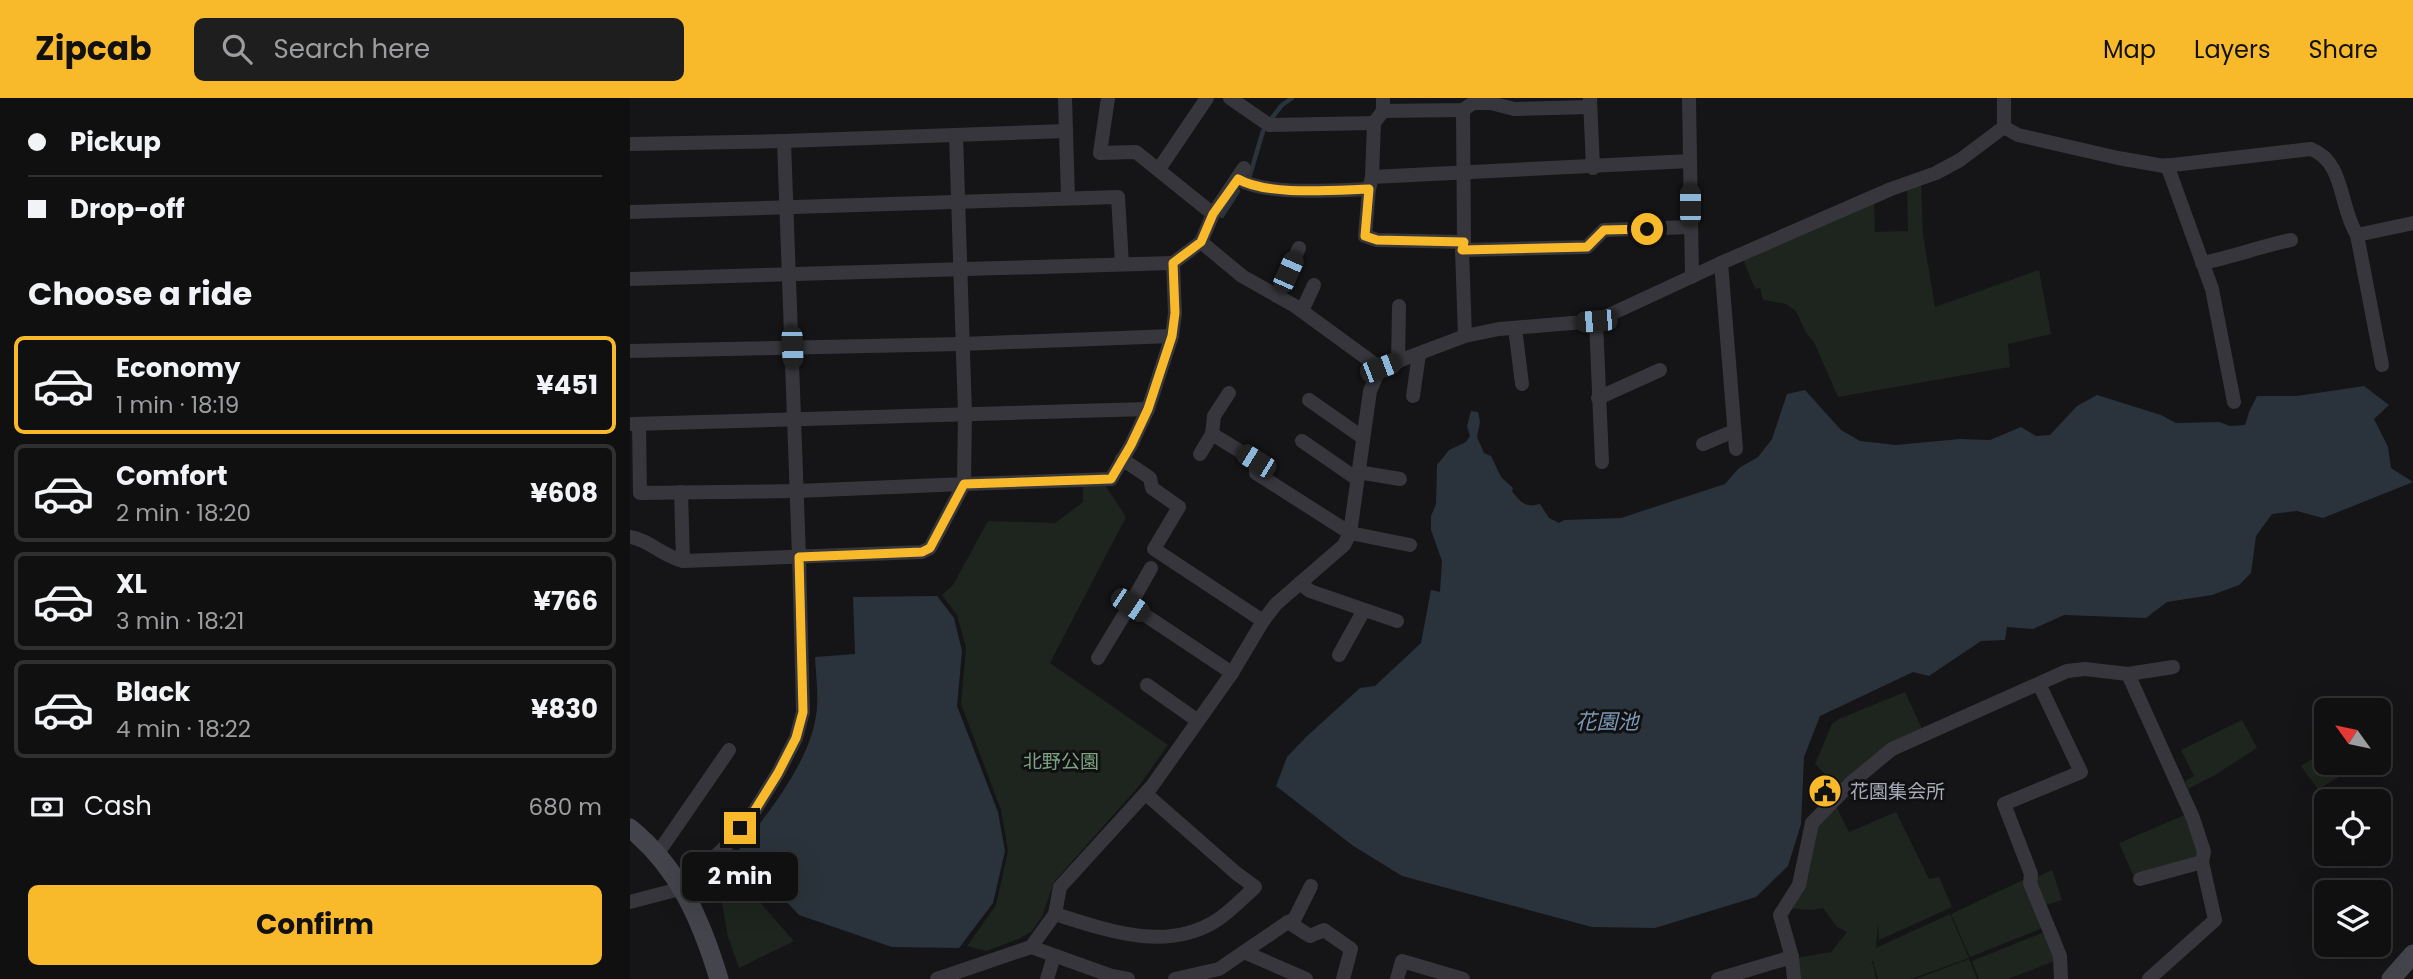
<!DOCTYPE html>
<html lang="en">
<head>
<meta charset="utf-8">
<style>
	:root { --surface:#101011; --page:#1e1e1f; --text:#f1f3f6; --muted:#9c9d9f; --line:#303031; --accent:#f8ba2b }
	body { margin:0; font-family:Poppins,"Noto Sans JP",sans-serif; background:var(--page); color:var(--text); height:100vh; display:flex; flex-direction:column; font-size:26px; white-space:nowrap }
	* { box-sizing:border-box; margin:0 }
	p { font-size:23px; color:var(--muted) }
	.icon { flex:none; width:38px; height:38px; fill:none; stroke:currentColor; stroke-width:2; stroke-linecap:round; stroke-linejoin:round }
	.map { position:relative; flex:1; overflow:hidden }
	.sheet { display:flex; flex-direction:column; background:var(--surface); width:630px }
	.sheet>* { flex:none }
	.top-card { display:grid; align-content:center; height:154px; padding:0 28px; background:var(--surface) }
	.needle { width:46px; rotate:303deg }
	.fabs { position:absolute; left:1684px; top:600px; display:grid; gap:14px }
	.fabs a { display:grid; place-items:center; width:77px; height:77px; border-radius:10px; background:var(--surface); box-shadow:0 7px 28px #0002,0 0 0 2px var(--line); font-size:35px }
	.end { position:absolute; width:32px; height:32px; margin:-16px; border:9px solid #f8ba2b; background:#111; box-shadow:0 0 0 4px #111 }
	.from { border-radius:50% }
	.bubble { position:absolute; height:49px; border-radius:10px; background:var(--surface); box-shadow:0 7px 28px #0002,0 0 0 2px var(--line); font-size:23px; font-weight:700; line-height:49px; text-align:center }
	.car { position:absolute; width:21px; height:42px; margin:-21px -10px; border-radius:9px; box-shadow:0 0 5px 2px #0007; background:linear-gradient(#222 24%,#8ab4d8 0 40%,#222 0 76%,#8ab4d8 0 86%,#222 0) }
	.top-card b { display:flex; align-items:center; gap:24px; height:66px; font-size:26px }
	.top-card b+b { border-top:2px solid var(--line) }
	.top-card i { width:18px; height:18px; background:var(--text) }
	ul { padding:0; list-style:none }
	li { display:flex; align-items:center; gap:21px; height:98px; margin:0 14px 10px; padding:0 14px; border:4px solid var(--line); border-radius:10px }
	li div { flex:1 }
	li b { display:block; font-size:26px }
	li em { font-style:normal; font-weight:700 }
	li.current { border-color:var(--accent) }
	li>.icon { width:63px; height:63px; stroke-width:1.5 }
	h2 { padding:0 28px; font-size:32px; line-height:84px }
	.pay { display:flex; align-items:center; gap:18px; height:77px; padding:0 28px; font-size:26px }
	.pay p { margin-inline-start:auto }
	.action { display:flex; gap:14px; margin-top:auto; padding:14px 28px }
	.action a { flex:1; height:80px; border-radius:10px; background:var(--accent); color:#111; font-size:28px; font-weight:700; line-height:80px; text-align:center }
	header { display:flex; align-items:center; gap:42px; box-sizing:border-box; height:98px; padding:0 35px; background:var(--accent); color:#111 }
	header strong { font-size:33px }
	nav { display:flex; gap:38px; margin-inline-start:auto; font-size:24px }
	.search { width:490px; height:63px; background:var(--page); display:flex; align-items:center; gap:18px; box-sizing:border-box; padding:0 24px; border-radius:10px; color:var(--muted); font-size:26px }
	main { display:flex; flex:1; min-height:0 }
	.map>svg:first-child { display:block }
	.green { fill:#1d251e }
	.water { fill:#2a333b }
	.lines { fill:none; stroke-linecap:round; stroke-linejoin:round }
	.stream { stroke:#2a333b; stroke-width:4.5 }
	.street { stroke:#36363c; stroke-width:14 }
	.secondary { stroke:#44454c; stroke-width:19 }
	.route { stroke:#f8ba2b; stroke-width:9 }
	.labels { text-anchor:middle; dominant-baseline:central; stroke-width:6; stroke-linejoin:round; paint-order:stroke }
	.park-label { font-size:19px; fill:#7ca380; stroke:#101012 }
	.poi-label { font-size:19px; fill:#a6abb7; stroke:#101012; text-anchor:start }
	.water-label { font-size:21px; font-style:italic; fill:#7c98b4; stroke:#101012 }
</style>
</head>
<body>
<header>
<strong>Zipcab</strong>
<div class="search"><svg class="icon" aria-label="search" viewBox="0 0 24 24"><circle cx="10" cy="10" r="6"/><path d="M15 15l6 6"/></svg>Search here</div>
<nav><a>Map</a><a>Layers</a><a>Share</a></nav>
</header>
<main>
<section class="sheet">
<div class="top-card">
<b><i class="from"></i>Pickup</b>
<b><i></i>Drop-off</b>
</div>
<h2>Choose a ride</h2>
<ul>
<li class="current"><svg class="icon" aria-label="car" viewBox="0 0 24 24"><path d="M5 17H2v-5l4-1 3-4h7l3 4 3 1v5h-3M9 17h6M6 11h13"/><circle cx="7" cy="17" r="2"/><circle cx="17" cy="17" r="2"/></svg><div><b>Economy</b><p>1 min · 18:19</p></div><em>¥451</em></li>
<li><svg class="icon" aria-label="car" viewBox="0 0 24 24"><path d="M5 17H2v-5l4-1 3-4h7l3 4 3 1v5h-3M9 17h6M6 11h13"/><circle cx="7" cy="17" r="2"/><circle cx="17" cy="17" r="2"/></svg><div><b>Comfort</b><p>2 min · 18:20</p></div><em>¥608</em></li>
<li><svg class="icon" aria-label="car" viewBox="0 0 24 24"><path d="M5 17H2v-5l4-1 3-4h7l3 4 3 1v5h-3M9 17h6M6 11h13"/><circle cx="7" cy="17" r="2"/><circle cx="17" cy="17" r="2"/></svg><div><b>XL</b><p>3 min · 18:21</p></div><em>¥766</em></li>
<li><svg class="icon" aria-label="car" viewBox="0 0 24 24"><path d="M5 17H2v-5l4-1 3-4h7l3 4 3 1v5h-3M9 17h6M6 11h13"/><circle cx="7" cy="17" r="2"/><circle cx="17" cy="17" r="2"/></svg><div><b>Black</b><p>4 min · 18:22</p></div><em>¥830</em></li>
</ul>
<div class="pay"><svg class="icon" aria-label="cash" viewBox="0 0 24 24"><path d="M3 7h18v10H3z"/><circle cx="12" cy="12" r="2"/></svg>Cash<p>680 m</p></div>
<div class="action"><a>Confirm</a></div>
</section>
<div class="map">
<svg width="1783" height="881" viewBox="0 0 1783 881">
	<rect width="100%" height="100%" fill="#151517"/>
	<g class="green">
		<polygon points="1291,85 1293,137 1305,209 1409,172 1421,236 1378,246 1380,269 1208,299 1184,244 1176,235 1166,213 1156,206 1133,202 1130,190 1126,191 1124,188 1112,159 1244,102 1245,134 1278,133 1277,88"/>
		<polygon points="475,387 496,419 420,565 538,647 509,688 424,784 412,819 401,834 388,841 356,853 337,848 366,807 378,753 371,712 331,606 336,550 327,517 312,497 323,487 358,423 425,425 453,404 453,388"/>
		<polygon points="1275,594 1293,633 1210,691 1185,666 1202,626 1209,621"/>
		<polygon points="1612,622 1627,650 1585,677 1558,691 1555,683 1564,678 1551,652"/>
		<polygon points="1696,652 1696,665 1718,665 1722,672 1688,691 1671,668"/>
		<polygon points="1205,706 1219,734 1266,714 1299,781 1309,779 1322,809 1249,842 1248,825 1246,850 1320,816 1339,860 1281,881 1248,881 1243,862 1241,867 1243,865 1246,881 1170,881 1166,860 1201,854 1217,834 1207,829 1193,810 1182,812 1157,810 1185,733"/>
		<polygon points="1557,716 1569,758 1503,777 1489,745"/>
		<polygon points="106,768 133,808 164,843 109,870 98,839 87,777"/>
		<polygon points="1422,772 1432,802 1413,808 1405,780"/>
		<polygon points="1395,781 1415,829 1340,859 1321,816"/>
		<polygon points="1412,835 1417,837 1427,862 1378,881 1349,881 1342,863"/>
		<polygon points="1339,861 1347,881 1286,881"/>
	</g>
	<g class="water">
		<path d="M1734,288L1759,307L1744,321L1758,349L1761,370L1783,384L1693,420L1667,413L1642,416L1626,438L1621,475L1609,487L1582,497L1537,504L1516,520L1434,517L1403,531L1377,529L1375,542L1351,543L1299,578L1283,574L1190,618L1174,659L1171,726L1158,768L1126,799L1025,830L962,829L772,778L722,747L646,688L657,659L676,639L730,590L745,588L791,545L801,492L810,494L812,463L801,432V418L806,406L807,367L819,352L836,344L840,338L837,328L841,313L848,314L850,324L847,339L854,355L861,358L871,379L883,390L882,393C890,404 895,410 910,406L919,420L929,425L934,422L991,420L1095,386L1109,370L1128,359L1142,341L1157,296L1175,292L1211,332L1230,343L1266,347L1330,341L1360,342L1391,329L1406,338L1420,337L1447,308L1467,297L1531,317L1546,325L1589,324L1600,328L1615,327L1619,314L1627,298H1667Z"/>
		<path d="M307,498L324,520L332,553L327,608L368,714L375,753L363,805L329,850L262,849L169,817L108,753C137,717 179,665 186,618C189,600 186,578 185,559L225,556L223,499Z"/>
	</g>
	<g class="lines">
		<g class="stream">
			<polyline points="641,21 652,7 662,0"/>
			<polyline points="620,77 633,33"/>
			<polyline points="592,118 608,93"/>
		</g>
		<g class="street">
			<polyline points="435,0 438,100"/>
			<polyline points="478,0 470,55 506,54 583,116"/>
			<polyline points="600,0 639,27 744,25"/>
			<polyline points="1059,0 1062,179"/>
			<polyline points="960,1 963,70"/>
			<polyline points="833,12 834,144 832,152 835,238"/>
			<polyline points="753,13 833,12 843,5 861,5 884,11 960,9"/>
			<path d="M1374,29L1388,37L1488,60L1534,68L1681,51C1715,64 1709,109 1727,137L1783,125"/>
			<polyline points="1374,29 1374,0"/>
			<polyline points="0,46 154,43 436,33"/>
			<polyline points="1537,67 1582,191 1604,304"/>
			<polyline points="529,71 577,0"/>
			<polyline points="742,79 744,25 753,13 753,0"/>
			<path d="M608,81C637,98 704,92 739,91L742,79L1060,63"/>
			<polyline points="739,91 735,138 747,142 834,144"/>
			<polyline points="0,114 488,99 492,166"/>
			<polyline points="1727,137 1752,267"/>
			<polyline points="571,144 612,178 665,208 750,270"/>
			<polyline points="832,152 957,149 974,132 1060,129"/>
			<polyline points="1091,165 1106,351"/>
			<path d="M1572,165C1603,159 1631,148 1661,142"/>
			<polyline points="0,181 543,165"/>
			<polyline points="647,198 669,150"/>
			<polyline points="672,213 684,187"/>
			<polyline points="966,223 972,364"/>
			<polyline points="885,230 892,286"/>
			<polyline points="0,253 332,246 542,238"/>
			<polyline points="768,264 769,208"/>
			<polyline points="599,295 584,318 582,336 626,363 626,375 720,435 780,447"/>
			<polyline points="783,298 789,256"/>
			<polyline points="968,300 1030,272"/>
			<polyline points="679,302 732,339"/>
			<polyline points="2,326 518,311"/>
			<polyline points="9,326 10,395 167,393 334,386 335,316 326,37"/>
			<polyline points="672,343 727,381"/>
			<polyline points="1073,346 1104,333"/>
			<polyline points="570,356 582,336"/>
			<polyline points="492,361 520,380 522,390 549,409 524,451 633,523"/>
			<polyline points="728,374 770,381"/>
			<polyline points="51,394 53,463"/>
			<path d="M0,439C19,442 33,458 53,463L292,454L300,450L334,386L481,381L501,347L518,311L542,238L545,215L543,165L571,144L583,116L614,70"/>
			<polyline points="521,470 500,507 602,575"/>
			<polyline points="670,485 680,493 767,523"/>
			<polyline points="709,557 734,512"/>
			<polyline points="468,560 500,507"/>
			<polyline points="1498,576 1563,720 1574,754 1572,764 1585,822 1519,881"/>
			<polyline points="1409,586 1451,674 1374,706 1401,776 1400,785 1430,858 1431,881"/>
			<polyline points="517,587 568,623"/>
			<polyline points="28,755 99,652"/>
			<polyline points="1510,781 1572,764"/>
			<polyline points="0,804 53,790 95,749 125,712 148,675 166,640 173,614 169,459 154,43"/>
			<path d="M425,816C477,832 533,854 584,824C599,815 612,801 625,789L606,775L516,696"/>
			<polyline points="658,824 664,822 681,788"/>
			<polyline points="401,849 482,878 498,881"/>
			<polyline points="614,854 676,881"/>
			<polyline points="307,881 401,849 425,816 430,789 522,688 602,575 633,523 646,506 714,447 720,435 740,293 750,270 835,238 869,231 966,223 1091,165 1261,91 1306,75 1330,62 1374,29"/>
			<polyline points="417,881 424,858"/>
			<polyline points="545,881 589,871 658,824 680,838 694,832 721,851 713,881"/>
			<polyline points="767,881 772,863 833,881"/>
			<polyline points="1088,881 1162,859"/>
			<polyline points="1164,881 1162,859 1150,817 1169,787 1182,725 1222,684 1262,651 1437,573 1455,571 1498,576 1543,569"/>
		</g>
		<g class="secondary">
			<path d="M0,730C49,770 71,822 89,881"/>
			<polyline points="1761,881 1783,856"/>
		</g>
	</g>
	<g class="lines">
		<path class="route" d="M110,730L125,712L148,675L166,640L173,614L169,459L292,454L300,450L334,386L481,381L501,347L518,311L542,238L545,215L543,165L571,144L583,116L608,81C637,98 704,92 739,91L735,138L747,142L834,144L832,152L957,149L974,132L1017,131"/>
	</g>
	<defs>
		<symbol id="civic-disc" viewBox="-11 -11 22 22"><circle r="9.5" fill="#f8ba2b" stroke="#101012"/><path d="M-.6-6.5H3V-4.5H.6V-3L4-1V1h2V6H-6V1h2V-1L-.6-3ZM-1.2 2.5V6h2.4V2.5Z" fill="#111"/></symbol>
	</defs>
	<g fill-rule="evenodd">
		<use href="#civic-disc" x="1176" y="674" width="38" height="38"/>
	</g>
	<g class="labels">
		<g class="park-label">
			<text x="431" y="663">北野公園</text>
		</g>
		<g class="poi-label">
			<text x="1220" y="693">花園集会所</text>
		</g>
		<g class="water-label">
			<text x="977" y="623">花園池</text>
		</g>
	</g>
</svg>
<div class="fabs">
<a><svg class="needle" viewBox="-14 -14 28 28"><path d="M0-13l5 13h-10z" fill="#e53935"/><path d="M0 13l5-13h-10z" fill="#9c9d9f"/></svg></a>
<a><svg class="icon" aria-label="locate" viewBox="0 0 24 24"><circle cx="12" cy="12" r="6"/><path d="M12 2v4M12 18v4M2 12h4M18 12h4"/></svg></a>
<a><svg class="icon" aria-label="layers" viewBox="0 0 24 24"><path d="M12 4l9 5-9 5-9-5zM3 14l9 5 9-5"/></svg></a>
</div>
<i class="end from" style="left:1017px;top:131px"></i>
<i class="end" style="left:110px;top:730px"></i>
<div class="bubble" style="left:52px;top:754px;width:116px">2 min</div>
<i class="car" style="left:1060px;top:107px;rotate:0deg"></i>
<i class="car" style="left:658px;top:174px;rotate:24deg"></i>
<i class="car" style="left:966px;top:223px;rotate:265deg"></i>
<i class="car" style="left:162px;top:249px;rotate:178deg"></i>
<i class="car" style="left:750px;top:270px;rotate:69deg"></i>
<i class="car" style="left:626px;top:363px;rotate:302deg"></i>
<i class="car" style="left:500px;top:507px;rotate:124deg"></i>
</div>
</main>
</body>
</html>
